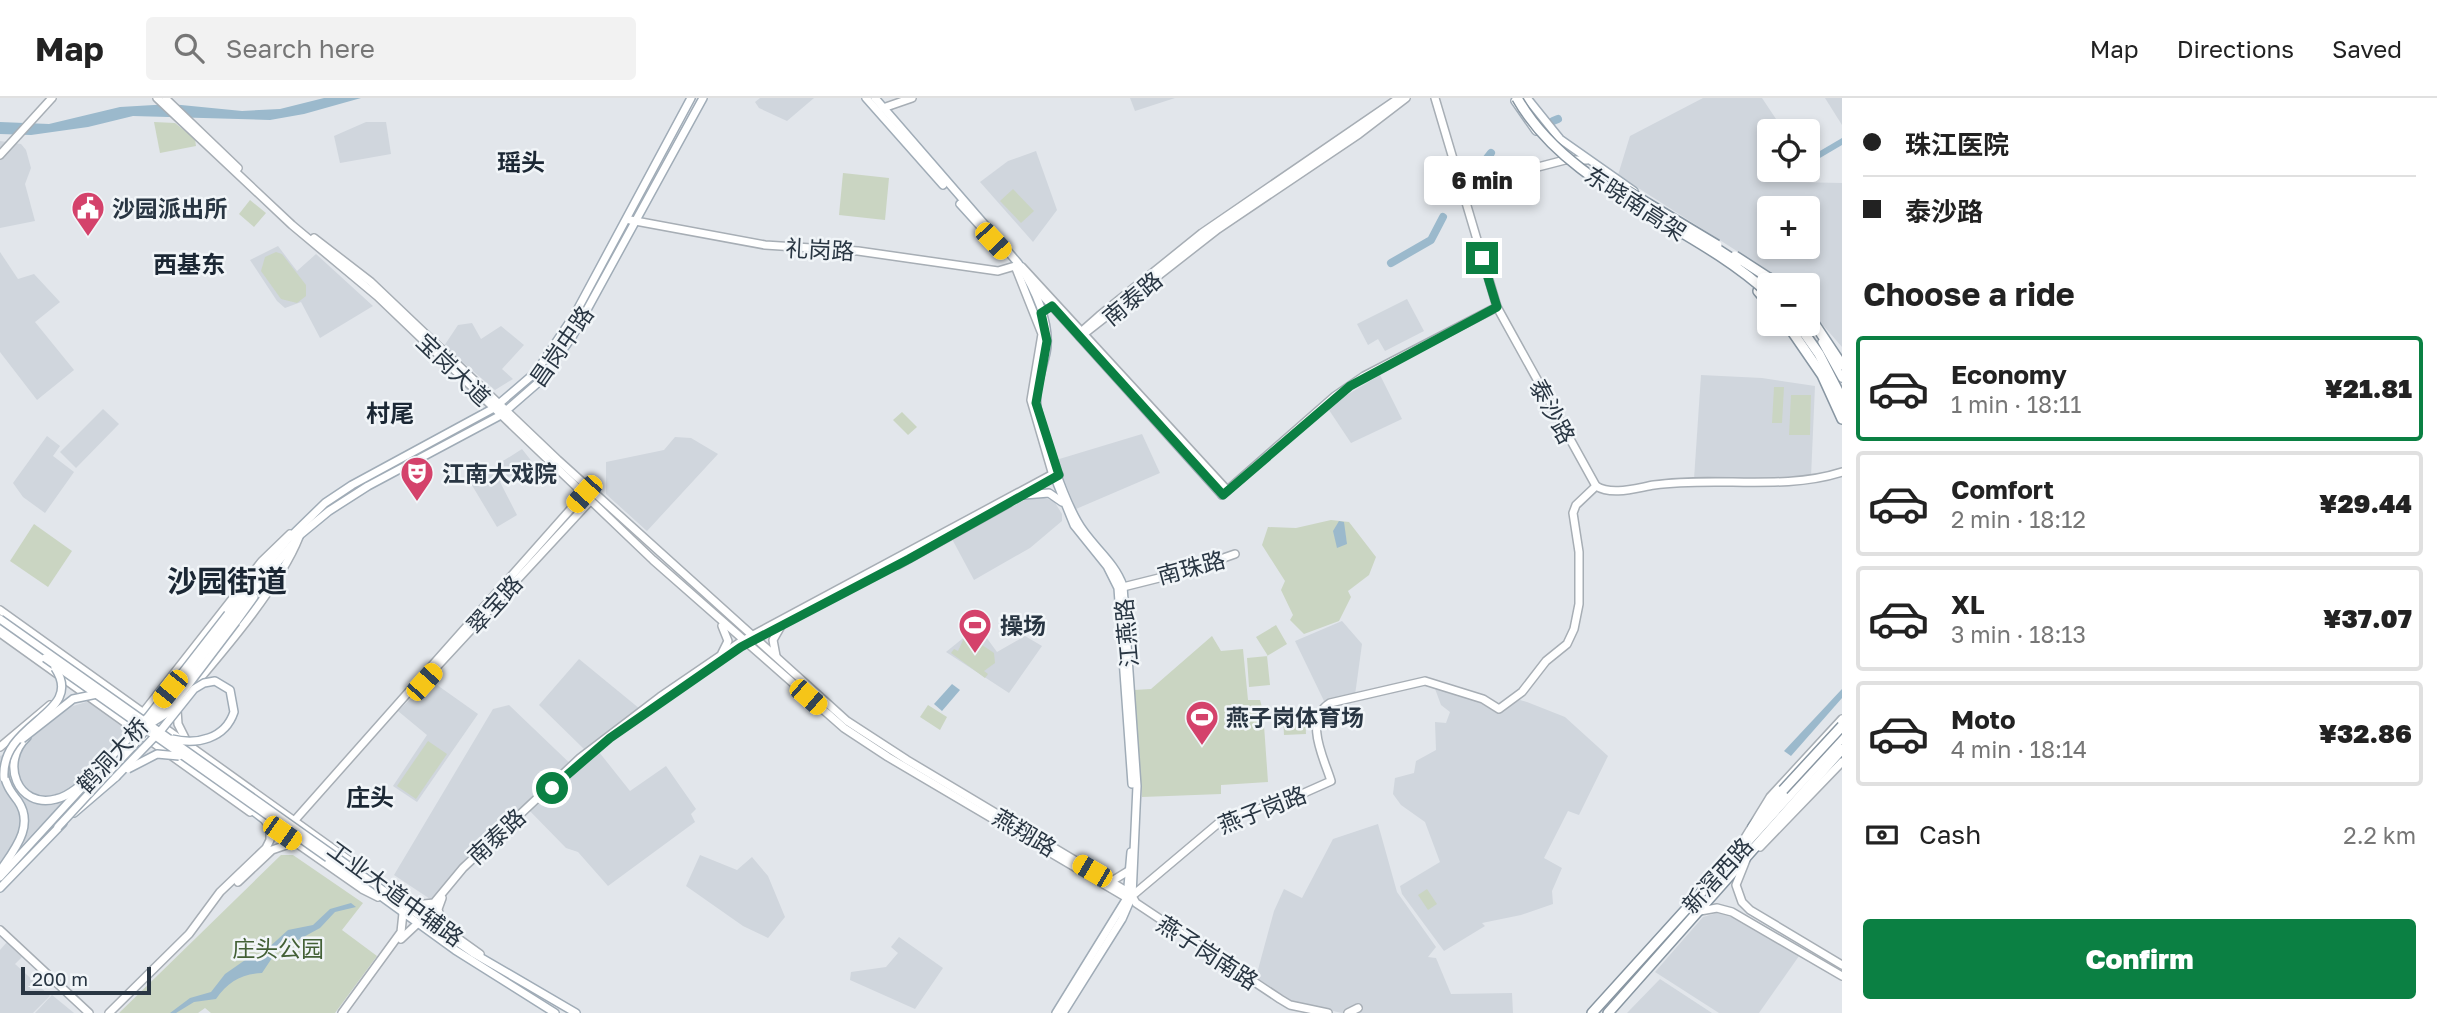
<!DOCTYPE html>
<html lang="en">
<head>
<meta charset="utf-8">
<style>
	:root { --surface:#fff; --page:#f2f2f2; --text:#222; --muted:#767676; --line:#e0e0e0; --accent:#0b8043 }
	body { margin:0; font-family:"Golos Text","Noto Sans SC",sans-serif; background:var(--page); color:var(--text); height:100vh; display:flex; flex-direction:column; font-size:26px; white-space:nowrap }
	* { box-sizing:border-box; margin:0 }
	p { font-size:23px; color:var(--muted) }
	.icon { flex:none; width:38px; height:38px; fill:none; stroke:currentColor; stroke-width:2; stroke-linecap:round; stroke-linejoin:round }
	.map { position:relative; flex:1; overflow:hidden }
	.side { display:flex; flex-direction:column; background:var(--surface); width:595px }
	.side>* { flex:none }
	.top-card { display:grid; align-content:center; height:154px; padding:0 21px; background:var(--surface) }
	.tools { position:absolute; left:1757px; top:21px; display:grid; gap:14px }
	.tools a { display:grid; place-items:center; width:63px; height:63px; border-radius:7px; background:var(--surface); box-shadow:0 4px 10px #0003; font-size:35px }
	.scale { position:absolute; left:21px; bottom:18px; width:130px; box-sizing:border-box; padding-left:7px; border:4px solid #293643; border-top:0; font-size:19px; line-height:24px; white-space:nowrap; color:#293643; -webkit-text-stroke:5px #f1f5f8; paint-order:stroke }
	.end { position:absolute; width:32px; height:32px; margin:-16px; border:9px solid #0b8043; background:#fff; box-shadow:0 0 0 4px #fff }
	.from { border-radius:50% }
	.bubble { position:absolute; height:49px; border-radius:7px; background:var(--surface); box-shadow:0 4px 10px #0003; font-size:23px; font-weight:800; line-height:49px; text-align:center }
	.car { position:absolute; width:21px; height:42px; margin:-21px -10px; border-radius:9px; box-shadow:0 0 5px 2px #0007; background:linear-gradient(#f5c518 24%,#345 0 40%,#f5c518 0 76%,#345 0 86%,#f5c518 0) }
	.top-card b { display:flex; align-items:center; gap:24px; height:66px; font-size:26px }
	.top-card b+b { border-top:2px solid var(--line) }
	.top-card i { width:18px; height:18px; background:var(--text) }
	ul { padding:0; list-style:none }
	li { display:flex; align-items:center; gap:21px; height:105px; margin:0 14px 10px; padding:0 7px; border:4px solid var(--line); border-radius:7px }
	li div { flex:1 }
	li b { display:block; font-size:26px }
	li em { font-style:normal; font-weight:800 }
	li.selected { border-color:var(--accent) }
	li>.icon { width:63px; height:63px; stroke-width:1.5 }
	h2 { padding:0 21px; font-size:32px; line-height:84px }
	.pay { display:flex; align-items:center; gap:18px; height:77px; padding:0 21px; font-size:26px }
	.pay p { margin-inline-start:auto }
	.primary-button { display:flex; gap:14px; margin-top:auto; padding:14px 21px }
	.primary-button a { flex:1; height:80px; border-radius:7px; background:var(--accent); color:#fff; font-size:28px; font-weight:800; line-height:80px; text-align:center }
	header { display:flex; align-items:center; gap:42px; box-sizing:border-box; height:98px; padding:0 35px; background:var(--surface); border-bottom:2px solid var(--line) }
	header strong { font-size:33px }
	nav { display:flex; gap:38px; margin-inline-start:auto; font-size:24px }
	.search { width:490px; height:63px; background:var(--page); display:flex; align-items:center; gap:18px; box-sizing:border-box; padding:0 24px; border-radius:7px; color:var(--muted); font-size:26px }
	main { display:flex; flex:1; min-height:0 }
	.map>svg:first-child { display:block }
	.built { fill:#d0d6dd; fill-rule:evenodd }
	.green { fill:#cad5c2 }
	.water { fill:#9bb9cc }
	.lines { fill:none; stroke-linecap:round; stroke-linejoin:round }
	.river { stroke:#9bb9cc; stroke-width:8 }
	.secondary-casing { stroke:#a7aeb5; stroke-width:10 }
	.primary-casing { stroke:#a0acb7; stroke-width:10 }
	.highway-casing { stroke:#8896a2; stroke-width:12 }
	.secondary { stroke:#fff; stroke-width:7 }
	.primary { stroke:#fff; stroke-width:7 }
	.highway { stroke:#fff; stroke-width:9 }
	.primary-bridge-casing { stroke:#a0acb7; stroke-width:10; stroke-linecap:butt }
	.highway-bridge-casing { stroke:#8896a2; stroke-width:12; stroke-linecap:butt }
	.primary-bridge { stroke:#fff; stroke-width:7 }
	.highway-bridge { stroke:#fff; stroke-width:9 }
	.route { stroke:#0b8043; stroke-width:9 }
	.labels { text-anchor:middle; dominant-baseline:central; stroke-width:5; stroke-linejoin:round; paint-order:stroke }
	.street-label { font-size:23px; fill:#293643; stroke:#f1f5f8 }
	.poi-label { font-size:23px; font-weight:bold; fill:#293643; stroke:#f1f5f8; text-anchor:start }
	.park-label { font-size:23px; fill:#436036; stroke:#f1f5f8 }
	.neighbourhood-label { font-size:24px; font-weight:bold; fill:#1b2734; stroke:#f1f5f8 }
	.district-label { font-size:30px; font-weight:bold; fill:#1b2734; stroke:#f1f5f8 }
</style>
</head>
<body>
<header>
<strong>Map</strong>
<div class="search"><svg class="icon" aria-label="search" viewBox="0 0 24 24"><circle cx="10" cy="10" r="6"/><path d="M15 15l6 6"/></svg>Search here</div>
<nav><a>Map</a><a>Directions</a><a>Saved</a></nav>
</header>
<main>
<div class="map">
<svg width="1842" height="915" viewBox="0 0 1842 915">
	<rect width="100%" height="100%" fill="#e2e6eb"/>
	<g class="built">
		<polygon points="760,0 814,0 787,23 759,10 755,4"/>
		<polygon points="1130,0 1175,0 1135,13"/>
		<path d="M1703,0H1762L1784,33H1769V51L1766,54L1769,72H1782L1793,84L1842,85V249L1808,210V187H1790L1618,77L1630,38ZM1769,110H1808V149H1769Z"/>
		<polygon points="1825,0 1842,0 1842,27"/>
		<polygon points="366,24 386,24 391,56 340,65 334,38"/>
		<polygon points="0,43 21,46 26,52 31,70 25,86 35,123 0,130"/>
		<polygon points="1036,53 1057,112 1033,144 980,84 1008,63"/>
		<polygon points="278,148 297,173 316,156 373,208 320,240 301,204 285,210 277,203 250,162"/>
		<polygon points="0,154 18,181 34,176 60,204 35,224 74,272 37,302 0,254"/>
		<polygon points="1407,201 1424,233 1385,253 1378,241 1368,247 1357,226"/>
		<polygon points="472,225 481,241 501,228 524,247 502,271 513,281 495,292 444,248 458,227"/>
		<polygon points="1380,277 1402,321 1351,345 1327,309"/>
		<polygon points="1701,277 1762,280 1815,288 1811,379 1694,381"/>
		<polygon points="103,311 119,326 76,370 60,354"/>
		<polygon points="1142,336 1160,375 1076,411 1056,362"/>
		<polygon points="47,338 60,348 53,358 74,374 45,415 23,399 13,385"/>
		<polygon points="675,339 691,340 718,356 647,433 606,396 606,364 664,352"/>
		<polygon points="522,351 533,365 500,384 517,417 497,429 470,384"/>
		<polygon points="1038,398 1054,403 1062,416 1062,423 1030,450 974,482 952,441 1028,400"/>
		<polygon points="1342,523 1362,546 1355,597 1325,605 1295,543"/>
		<polygon points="978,528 997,554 1025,538 1042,548 1009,595 946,554"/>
		<polygon points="579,561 640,611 585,652 539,607"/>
		<polygon points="430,582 478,616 417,704 393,688 427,637 398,613"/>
		<polygon points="1434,588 1468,598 1497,614 1520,602 1527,604 1565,619 1608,658 1579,717 1568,713 1544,760 1562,770 1552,793 1553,806 1521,817 1482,825 1485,828 1444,853 1402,796 1400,788 1440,764 1425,724 1401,707 1393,696 1395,680 1414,675 1416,663 1436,652 1435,624 1446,625 1450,614 1441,607"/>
		<polygon points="86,604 96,605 132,631 0,770 0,658 17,651 70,609"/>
		<polygon points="509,607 578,673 599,654 630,693 666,668 696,711 691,716 695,724 608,788 578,754 566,750 524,707 461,765 433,803 394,777 493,611"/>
		<polygon points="1378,726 1397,794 1436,849 1428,859 1436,860 1451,896 1512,895 1513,915 1342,915 1292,904 1256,879 1274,813 1284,791 1302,800 1333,741"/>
		<polygon points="700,757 737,772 752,759 768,778 785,819 768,840 743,828 686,788"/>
		<polygon points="1717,815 1734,820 1799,858 1759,915 1719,915 1655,874 1703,819"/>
		<polygon points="899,839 943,870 915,911 850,882 851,874 886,869 898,855 891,849"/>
		<polygon points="7,844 22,859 15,866 50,898 33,915 0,915 0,852"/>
		<polygon points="1660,881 1712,915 1627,915"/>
		<polygon points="52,897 74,915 35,915"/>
	</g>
	<g class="green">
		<polygon points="154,24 175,25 195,41 196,48 160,55"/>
		<polygon points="843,75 889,80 885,122 839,117"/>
		<polygon points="1013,91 1034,113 1021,125 1000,103"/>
		<polygon points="250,102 266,115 254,129 239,116"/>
		<polygon points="276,154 282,156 306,187 306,198 297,205 281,201 261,173 265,159"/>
		<polygon points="1774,289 1784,289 1782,325 1772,325"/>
		<polygon points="1791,297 1811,297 1810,337 1789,337"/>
		<polygon points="902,314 917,329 908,337 893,322"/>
		<polygon points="1331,422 1349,424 1376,459 1369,477 1348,493 1351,499 1339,523 1304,536 1290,522 1293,517 1281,492 1285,483 1262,447 1268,429 1296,430"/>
		<polygon points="34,426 72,453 48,489 10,463"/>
		<polygon points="1276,527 1287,546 1267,558 1270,587 1249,589 1247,560 1268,558 1256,539"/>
		<polygon points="1212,538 1221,553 1243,551 1248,602 1260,602 1263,613 1268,684 1221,687 1221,696 1142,699 1134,592 1151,591"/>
		<polygon points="970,539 994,555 995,565 984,573 988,576 985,580 951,555 954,551 958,553 964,540"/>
		<polygon points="928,607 947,619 940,632 920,619"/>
		<polygon points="1305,616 1306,636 1284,637 1283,618"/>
		<polygon points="428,643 447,656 416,701 397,688"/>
		<polygon points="281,757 293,757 363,805 342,832 377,858 335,915 211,915 205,910 198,915 119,915"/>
		<polygon points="1427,791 1437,806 1428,812 1418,797"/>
	</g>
	<g class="water">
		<polygon points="324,0 361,0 304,16 270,22 133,18 88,29 31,37 0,36 0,24 49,26 120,9 171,6 242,13 280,11"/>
		<polygon points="1842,40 1842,47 1808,67 1808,60"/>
		<polygon points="1339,423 1344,424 1347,446 1337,450 1333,433"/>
		<polygon points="952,586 960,592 942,613 934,606"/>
		<polygon points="1842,591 1842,600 1791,658 1784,653"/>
		<path d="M351,805L356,809L335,814L320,830L276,854L262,875C241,876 228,884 216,901L194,904L176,915H170L190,900L211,894L225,876L248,860L255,862L288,832L313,827L330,811Z"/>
	</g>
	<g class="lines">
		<g class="river">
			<polyline points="1553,23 1558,21"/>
			<polyline points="1470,82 1491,55"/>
			<polyline points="1391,165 1431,142 1443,119"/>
		</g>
		<defs>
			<g id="secondary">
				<polyline points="157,0 292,127 377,198 653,462 844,630 888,659 1127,800"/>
				<polyline points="1399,0 1202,135 1099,218 1082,233 1080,239 1218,131 1359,36 1406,0"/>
				<path d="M1435,0L1497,209L1596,388C1612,398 1636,390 1654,387C1716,378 1783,393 1842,374"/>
				<polyline points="166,1 238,70"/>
				<polyline points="883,10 912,0"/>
				<polyline points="0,57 52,0"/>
				<polyline points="1460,89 1565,62 1587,62"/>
				<polyline points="630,122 765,147 858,153 998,173 1015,168 1042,236 1031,302 1052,374"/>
				<polyline points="314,140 371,184 558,362 847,623 907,662 1128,794"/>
				<polyline points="1022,169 1227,392"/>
				<polyline points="1222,397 1335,298 1364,278 1497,209"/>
				<polyline points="898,467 1009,405"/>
				<polyline points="1119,490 1183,474 1235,456"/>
				<polyline points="0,512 480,856"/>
				<polyline points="722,528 728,543 722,555"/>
				<polyline points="0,535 250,714"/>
				<polyline points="776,558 773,542 781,528"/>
				<polyline points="417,590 591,402"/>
				<path d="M191,591C225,551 280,487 299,439"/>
				<polyline points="177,612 178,626 185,640"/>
				<polyline points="142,616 262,463 290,436"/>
				<polyline points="0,649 50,607"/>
				<polyline points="295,722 584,396"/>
				<polyline points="266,724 362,791 378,799"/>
				<polyline points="1760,749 1842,664"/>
				<polyline points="1738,751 1770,699 1842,621"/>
				<polyline points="1746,762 1736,787 1742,804 1750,812 1842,867"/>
				<polyline points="238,784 272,752 295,744"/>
				<polyline points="1107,786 1130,772"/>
				<polyline points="414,807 434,805 463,770 580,660 660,599 742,543 1053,376 1059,377"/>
				<polyline points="1700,813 1717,810 1732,814 1842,878"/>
				<polyline points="442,827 438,811 442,800"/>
				<polyline points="0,832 89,915"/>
				<polyline points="401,841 417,826"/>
				<polyline points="109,915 189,836 220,794 266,750 270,742 270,726"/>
				<polyline points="342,915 401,834 403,815"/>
				<path d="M1328,915L1290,907L1280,901L1136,805L1132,798L1221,723L1295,699L1331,683C1324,660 1303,622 1330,605L1425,583L1483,601L1499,611L1522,594L1546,563L1567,546L1574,531L1579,506V454L1573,415L1576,407L1596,388"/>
				<polyline points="1348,915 1358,910"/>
			</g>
			<g id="primary">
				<polyline points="866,0 943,87"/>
				<path d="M875,0L1018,165C1034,189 1052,226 1046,255C1041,277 1032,296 1039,318C1048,352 1060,392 1077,423C1090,447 1114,462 1123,488L1137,688L1132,798L1122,821L1063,915"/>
				<polyline points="1527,0 1560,41 1634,93"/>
				<polyline points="1515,3 1536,33"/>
				<polyline points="960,106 990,139"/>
				<polyline points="1033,187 1222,397"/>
				<polyline points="1822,244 1842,280"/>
				<polyline points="1837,298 1842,310"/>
				<polyline points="1055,380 1074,427 1107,468 1118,490 1132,686"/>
				<polyline points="1024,397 1049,395 1062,404"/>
				<polyline points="228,516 288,441 325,405 352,387 494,310 536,274 575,216 691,0"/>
				<polyline points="232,520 300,437 329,413 368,388 501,317 540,283 572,239 703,0"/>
				<polyline points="236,524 254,499"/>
				<polyline points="0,528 45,560"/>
				<path d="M27,639C0,664 17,711 56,701C75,697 93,674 108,662"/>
				<polyline points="219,687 270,726"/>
				<polyline points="74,715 116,679"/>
				<polyline points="328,760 455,852 555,915"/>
				<path d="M0,773C14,752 35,728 18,703C11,694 5,686 4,674"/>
				<polyline points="0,779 88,683"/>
				<polyline points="0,790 63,725"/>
				<polyline points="387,795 473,855 576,915"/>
				<polyline points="1056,915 1127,800 1131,754"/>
			</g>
			<g id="highway">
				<polyline points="1769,180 1778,187"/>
				<polyline points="1758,193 1769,206"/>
				<polyline points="1808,216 1842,267"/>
				<polyline points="1787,226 1822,277 1842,321"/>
				<polyline points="1798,226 1819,256 1842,301"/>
				<polyline points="1753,729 1783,692"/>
				<polyline points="1592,915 1842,639"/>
				<polyline points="1608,915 1842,651"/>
			</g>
		</defs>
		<use href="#secondary" class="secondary-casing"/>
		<use href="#primary" class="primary-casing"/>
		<use href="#highway" class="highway-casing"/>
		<use href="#secondary" class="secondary"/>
		<use href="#primary" class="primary"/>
		<use href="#highway" class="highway"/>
		<defs>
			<g id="primary-bridge">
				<polyline points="0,521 387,795"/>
				<polyline points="45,560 328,760"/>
				<polyline points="153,624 167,615 236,524"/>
				<polyline points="22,641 73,601 97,596"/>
				<polyline points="108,662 148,619 228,516"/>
				<polyline points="128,671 157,656 179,658"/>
				<path d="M116,679L162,631L194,591L204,585L215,583L230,592L234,614C225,641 197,647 172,641"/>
				<path d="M4,680C0,623 86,616 55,570"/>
				<polyline points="58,729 133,648 232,520"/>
			</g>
			<g id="highway-bridge">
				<path d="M1517,0C1569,93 1693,125 1769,196"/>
				<polyline points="1627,93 1717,147"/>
				<polyline points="1711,147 1737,164"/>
				<polyline points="1735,158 1769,180"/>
				<polyline points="1783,692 1842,628"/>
			</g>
		</defs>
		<use href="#primary-bridge" class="primary-bridge-casing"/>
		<use href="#highway-bridge" class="highway-bridge-casing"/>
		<use href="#primary-bridge" class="primary-bridge"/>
		<use href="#highway-bridge" class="highway-bridge"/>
	</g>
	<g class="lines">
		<polyline class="route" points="552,690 610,640 741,549 909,461 1059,377 1036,305 1047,243 1041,215 1052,208 1223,397 1350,288 1497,209 1482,160"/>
	</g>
	<defs>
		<symbol id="civic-pin" viewBox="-11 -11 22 30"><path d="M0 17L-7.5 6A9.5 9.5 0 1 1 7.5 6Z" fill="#d4426b" stroke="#f1f5f8"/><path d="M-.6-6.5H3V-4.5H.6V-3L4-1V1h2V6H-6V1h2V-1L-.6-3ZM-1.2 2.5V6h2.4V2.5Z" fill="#fff"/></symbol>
		<symbol id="theatre-pin" viewBox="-11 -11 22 30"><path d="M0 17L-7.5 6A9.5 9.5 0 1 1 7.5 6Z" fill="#d4426b" stroke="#f1f5f8"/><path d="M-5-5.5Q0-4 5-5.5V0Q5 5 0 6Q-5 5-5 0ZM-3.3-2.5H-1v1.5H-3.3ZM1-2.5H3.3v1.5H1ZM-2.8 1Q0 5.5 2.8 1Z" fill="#fff"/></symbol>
		<symbol id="stadium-pin" viewBox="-11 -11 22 30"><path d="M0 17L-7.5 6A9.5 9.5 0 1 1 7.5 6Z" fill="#d4426b" stroke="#f1f5f8"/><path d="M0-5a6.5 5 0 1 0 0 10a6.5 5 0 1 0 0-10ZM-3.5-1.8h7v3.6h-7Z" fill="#fff"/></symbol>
	</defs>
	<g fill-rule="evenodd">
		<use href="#civic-pin" x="69" y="91" width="38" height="52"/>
		<use href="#theatre-pin" x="398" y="356" width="38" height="52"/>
		<use href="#stadium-pin" x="956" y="508" width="38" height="52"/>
		<use href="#stadium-pin" x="1183" y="600" width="38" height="52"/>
	</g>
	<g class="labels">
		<g class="street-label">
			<text transform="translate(1636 105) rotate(33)">东晓南高架</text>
			<text transform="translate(820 151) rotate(3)">礼岗路</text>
			<text transform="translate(1132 200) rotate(-40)">南泰路</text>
			<text transform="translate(561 248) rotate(-55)">昌岗中路</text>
			<text transform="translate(454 271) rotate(44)">宝岗大道</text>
			<text transform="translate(1553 313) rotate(62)">泰沙路</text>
			<text transform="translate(1191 469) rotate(-15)">南珠路</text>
			<text transform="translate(494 506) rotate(-48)">翠宝路</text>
			<text transform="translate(1126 535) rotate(-95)">江燕路</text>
			<text transform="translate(112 657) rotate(-47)">鹤洞大桥</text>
			<text transform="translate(1262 711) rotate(-21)">燕子岗路</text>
			<text transform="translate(1025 734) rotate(31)">燕翔路</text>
			<text transform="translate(496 738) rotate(-43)">南泰路</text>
			<text transform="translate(1717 777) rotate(-48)">新滘西路</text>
			<text transform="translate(396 795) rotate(36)">工业大道中辅路</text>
			<text transform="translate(1208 854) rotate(33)">燕子岗南路</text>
		</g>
		<g class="poi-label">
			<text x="112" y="110">沙园派出所</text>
			<text x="442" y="375">江南大戏院</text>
			<text x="1000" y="527">操场</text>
			<text x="1226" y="619">燕子岗体育场</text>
		</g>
		<g class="park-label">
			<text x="278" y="850">庄头公园</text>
		</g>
		<g class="neighbourhood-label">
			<text x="521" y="63">瑶头</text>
			<text x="189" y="165">西基东</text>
			<text x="390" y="314">村尾</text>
			<text x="370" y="698">庄头</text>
		</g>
		<g class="district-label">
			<text x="227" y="483">沙园街道</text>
		</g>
	</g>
</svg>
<div class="tools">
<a><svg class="icon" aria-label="locate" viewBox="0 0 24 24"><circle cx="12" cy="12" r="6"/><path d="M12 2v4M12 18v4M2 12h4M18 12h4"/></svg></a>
<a>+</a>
<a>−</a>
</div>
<div class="scale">200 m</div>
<i class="end from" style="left:552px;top:690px"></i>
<i class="end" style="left:1482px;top:160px"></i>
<div class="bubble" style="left:1424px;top:58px;width:116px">6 min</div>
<i class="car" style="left:993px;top:143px;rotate:137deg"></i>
<i class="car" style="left:584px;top:396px;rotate:222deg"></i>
<i class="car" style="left:424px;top:584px;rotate:42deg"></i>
<i class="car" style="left:170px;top:591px;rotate:219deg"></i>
<i class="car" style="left:808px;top:599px;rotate:131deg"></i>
<i class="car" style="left:282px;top:735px;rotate:125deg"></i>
<i class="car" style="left:1092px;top:773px;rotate:300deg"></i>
</div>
<section class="side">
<div class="top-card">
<b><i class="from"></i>珠江医院</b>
<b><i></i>泰沙路</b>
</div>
<h2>Choose a ride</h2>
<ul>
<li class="selected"><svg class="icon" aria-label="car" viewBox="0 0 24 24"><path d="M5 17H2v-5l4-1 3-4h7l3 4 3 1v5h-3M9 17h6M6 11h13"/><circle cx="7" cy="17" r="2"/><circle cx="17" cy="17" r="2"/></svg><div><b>Economy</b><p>1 min · 18:11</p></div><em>¥21.81</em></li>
<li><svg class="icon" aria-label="car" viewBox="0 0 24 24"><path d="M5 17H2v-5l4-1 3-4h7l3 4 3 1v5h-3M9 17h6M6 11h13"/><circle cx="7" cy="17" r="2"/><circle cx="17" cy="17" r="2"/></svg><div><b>Comfort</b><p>2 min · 18:12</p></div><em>¥29.44</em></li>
<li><svg class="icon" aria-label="car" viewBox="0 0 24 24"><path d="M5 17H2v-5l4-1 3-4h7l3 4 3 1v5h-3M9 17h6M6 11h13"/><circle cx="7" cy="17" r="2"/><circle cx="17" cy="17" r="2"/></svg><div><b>XL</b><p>3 min · 18:13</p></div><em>¥37.07</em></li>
<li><svg class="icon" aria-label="car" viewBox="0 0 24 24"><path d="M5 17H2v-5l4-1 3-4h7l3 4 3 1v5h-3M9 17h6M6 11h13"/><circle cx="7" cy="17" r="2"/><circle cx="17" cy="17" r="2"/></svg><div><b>Moto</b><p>4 min · 18:14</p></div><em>¥32.86</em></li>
</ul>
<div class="pay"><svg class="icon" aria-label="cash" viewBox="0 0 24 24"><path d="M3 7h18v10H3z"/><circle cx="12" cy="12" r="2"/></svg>Cash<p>2.2 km</p></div>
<div class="primary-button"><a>Confirm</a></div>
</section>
</main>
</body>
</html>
